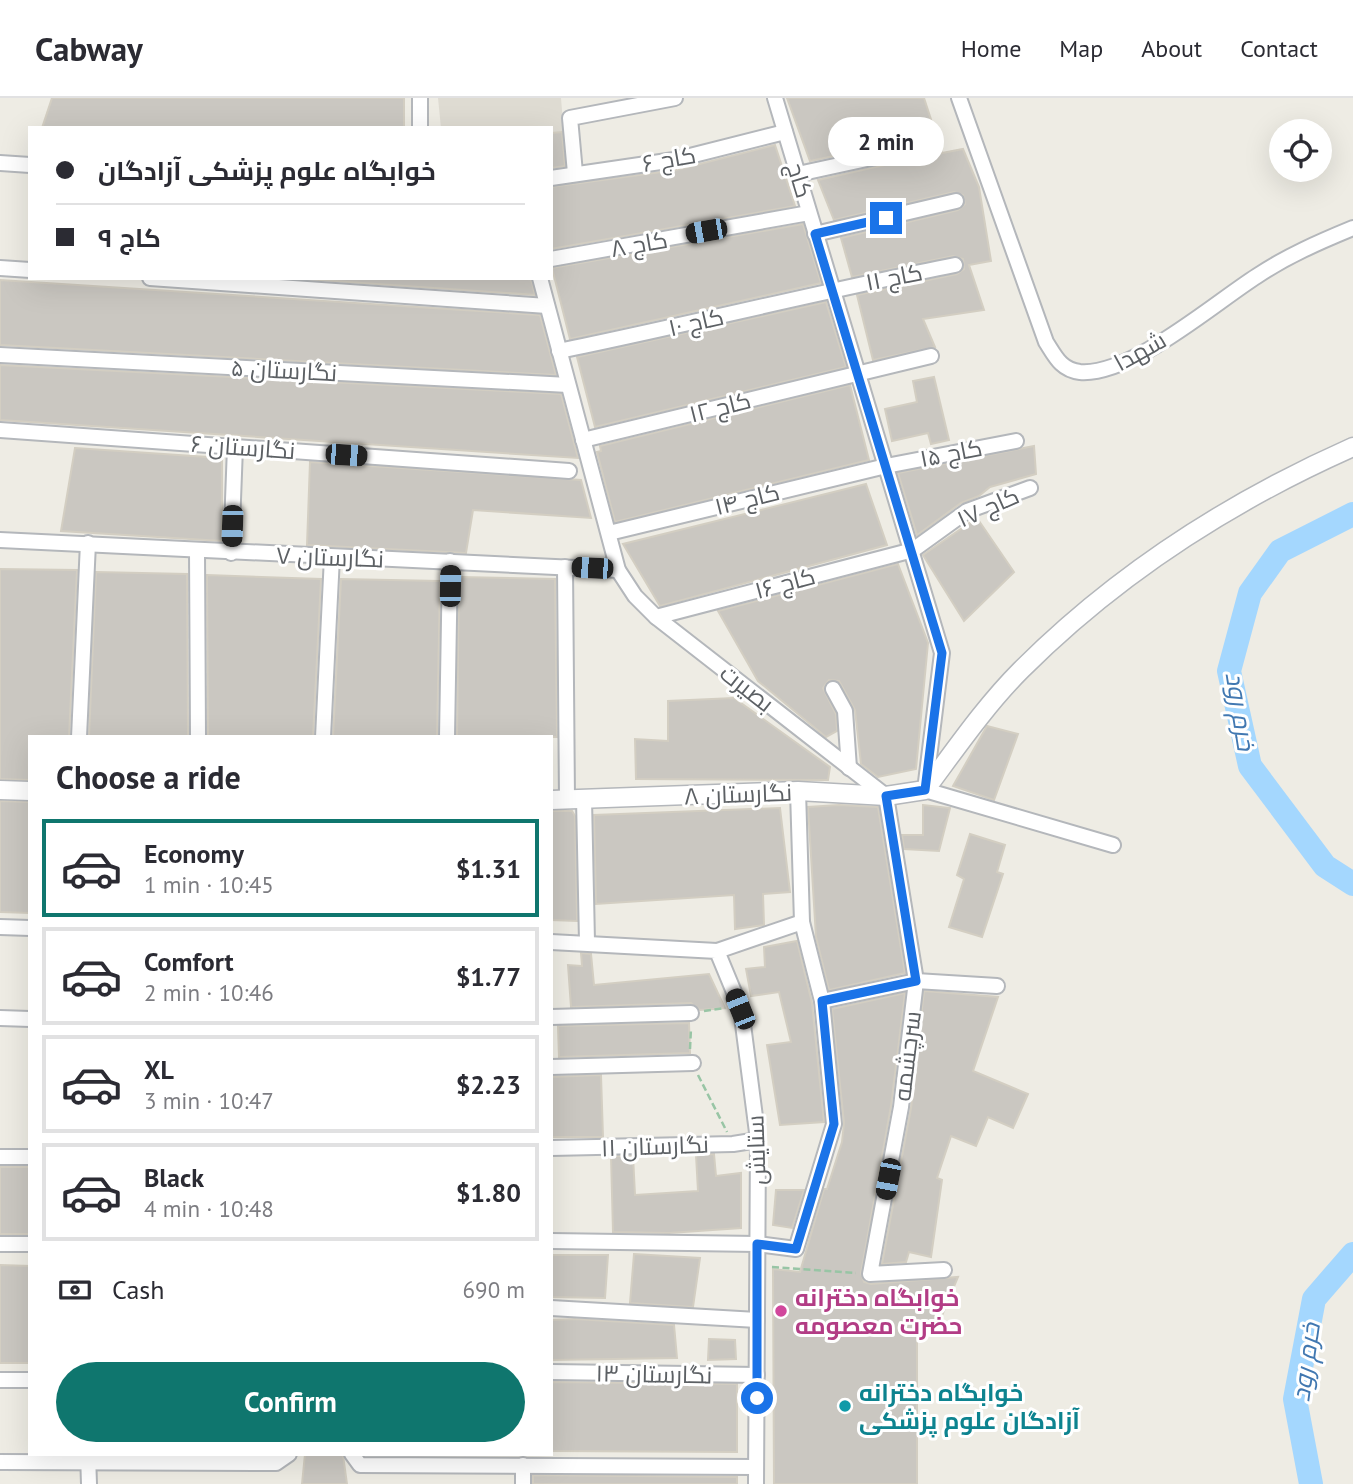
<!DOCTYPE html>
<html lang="en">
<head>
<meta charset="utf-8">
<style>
	:root { --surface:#fff; --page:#f2f2f3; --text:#2b2b33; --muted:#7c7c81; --line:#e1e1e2; --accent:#0f766e }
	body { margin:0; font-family:"PT Sans",Cairo,sans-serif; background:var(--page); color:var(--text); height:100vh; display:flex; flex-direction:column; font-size:26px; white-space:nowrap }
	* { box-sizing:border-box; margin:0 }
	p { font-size:23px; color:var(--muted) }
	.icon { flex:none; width:38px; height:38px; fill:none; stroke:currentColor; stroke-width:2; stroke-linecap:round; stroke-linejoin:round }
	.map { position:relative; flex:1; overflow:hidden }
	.sheet { position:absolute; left:28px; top:637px; width:525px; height:721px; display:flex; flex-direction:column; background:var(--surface); border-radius:0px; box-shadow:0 7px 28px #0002 }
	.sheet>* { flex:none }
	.banner { position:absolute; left:28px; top:28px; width:525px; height:154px; border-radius:0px; box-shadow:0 7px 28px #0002; display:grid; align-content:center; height:154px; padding:0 28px; background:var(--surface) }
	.controls { position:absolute; left:1269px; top:21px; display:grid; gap:14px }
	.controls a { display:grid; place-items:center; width:63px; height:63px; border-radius:50%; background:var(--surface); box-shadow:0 7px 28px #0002; font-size:35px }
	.end { position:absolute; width:32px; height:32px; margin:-16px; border:9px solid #1a73e8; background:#fff; box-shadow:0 0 0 4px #fff }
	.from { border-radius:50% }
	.bubble { position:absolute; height:49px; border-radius:24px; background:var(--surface); box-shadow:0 7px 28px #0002; font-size:23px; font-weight:800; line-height:49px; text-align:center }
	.car { position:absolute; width:21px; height:42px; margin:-21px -10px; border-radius:9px; box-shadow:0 0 5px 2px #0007; background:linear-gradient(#222 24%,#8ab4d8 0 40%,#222 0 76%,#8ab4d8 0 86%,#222 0) }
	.banner b { display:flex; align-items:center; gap:24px; height:66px; font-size:26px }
	.banner b+b { border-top:2px solid var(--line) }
	.banner i { width:18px; height:18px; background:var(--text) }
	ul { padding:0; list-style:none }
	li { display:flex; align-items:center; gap:21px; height:98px; margin:0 14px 10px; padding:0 14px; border:4px solid var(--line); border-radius:0px }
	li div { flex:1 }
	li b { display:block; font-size:26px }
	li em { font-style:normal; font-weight:800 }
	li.selected { border-color:var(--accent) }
	li>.icon { width:63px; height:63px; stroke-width:1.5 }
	h2 { padding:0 28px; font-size:32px; line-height:84px }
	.pay { display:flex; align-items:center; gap:18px; height:77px; padding:0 28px; font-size:26px }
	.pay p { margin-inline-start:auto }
	.primary-button { display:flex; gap:14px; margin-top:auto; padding:14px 28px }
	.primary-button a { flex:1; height:80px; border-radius:42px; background:var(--accent); color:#fff; font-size:28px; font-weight:800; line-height:80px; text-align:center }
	header { display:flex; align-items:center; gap:42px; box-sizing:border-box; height:98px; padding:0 35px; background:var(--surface); border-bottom:2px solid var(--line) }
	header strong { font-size:33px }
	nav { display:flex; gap:38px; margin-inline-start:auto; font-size:24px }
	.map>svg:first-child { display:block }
	.education { fill:#dedbd2 }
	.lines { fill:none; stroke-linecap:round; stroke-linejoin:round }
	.river { stroke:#a4d7fe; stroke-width:24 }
	.building { fill:#cac7c1; stroke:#d3cec2; stroke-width:2 }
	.minor-casing { stroke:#b4b7bb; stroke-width:18 }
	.tertiary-casing { stroke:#b4b7bb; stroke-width:21 }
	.path { stroke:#98c5a5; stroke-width:2.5; stroke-dasharray:7 3.5; stroke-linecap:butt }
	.minor { stroke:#fff; stroke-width:14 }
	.tertiary { stroke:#fff; stroke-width:18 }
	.route { stroke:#1a73e8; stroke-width:9 }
	.hotel-dot { fill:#d1479c; stroke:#fff; stroke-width:2.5 }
	.culture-dot { fill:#0f9aa8; stroke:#fff; stroke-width:2.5 }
	.labels { text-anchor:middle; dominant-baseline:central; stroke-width:6; stroke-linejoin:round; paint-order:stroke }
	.street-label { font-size:24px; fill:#5c6064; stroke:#fff }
	.hotel-label { font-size:24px; font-weight:bold; fill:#b23c85; stroke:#fff; text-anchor:start }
	.culture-label { font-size:24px; font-weight:bold; fill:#0d838f; stroke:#fff; text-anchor:start }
	.water-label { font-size:26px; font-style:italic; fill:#4178b1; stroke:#fff }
</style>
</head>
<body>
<header>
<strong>Cabway</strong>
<nav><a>Home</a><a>Map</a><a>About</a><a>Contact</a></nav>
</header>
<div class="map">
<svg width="1353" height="1386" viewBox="0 0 1353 1386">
	<rect width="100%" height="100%" fill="#eeece4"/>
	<polygon class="education" points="438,0 561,0 564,37 551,38 551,30 441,30"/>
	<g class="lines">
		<g class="river">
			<polyline points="1353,416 1280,453 1250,495 1229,573 1250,668 1325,768 1353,786"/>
			<polyline points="1311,1386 1295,1301 1314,1201 1353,1156"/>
		</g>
	</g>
	<g class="building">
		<polygon points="52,0 404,0 404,30 42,30"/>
		<polygon points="787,0 924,0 942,55 963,51 979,89 991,163 969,167 984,212 923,221 935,249 873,262 857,197 957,176 964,171 963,161 953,158 852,179 841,140 958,112 965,106 963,97 954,94 834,122 818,82 924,58 931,53 931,46 920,40 810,63"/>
		<polygon points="562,34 565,68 551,70 551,35"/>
		<polygon points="775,47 795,108 551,151 551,89 676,72"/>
		<polygon points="803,126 821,185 570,241 552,170"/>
		<polygon points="290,180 531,180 535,197"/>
		<polygon points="0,182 540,217 556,277 0,247"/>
		<polygon points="826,204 846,269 595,329 577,259"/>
		<polygon points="0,267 561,296 578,360 0,322"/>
		<polygon points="934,279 949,342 931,346 928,335 892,343 885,311 917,304 913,283"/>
		<polygon points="850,287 869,362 615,424 597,354 601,353 600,348"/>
		<polygon points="1034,348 1036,376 990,389 979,398 961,405 917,437 898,375"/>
		<polygon points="75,350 222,360 222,443 61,433"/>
		<polygon points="310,364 581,382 591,420 473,412 466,455 307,447"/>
		<polygon points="866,386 887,447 660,508 623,446"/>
		<polygon points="977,420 1014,474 964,523 923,457"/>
		<polygon points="898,466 928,545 916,671 878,679 861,666 855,612 839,583 829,582 823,590 836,616 837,633 826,639 758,583 718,513"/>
		<polygon points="0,471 77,472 69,639 30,639 30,682 0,681"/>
		<polygon points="96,474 187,476 188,639 89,639"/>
		<polygon points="207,477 321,481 313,639 208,639"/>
		<polygon points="459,479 555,481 557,639 457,639"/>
		<polygon points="341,481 440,483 437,639 333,639"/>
		<polygon points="734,600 830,669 828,682 636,681 635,641 668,643 668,603"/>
		<polygon points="987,628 1018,636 994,702 953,688"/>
		<polygon points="0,703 30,704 30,815 0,814"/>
		<polygon points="839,707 878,709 905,875 829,892 816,839 808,709"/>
		<polygon points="923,707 950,710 939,753 904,751 902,737 923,737"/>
		<polygon points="780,710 790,794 763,796 764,827 735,831 734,797 596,806 594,717"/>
		<polygon points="551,713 572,713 575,718 577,823 551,822"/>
		<polygon points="970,736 1005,747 997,774 1003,776 982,839 949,829 964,781 957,777"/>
		<polygon points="797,843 812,905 824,1024 780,1027 767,947 791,944 779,894 751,898 746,871 765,869 764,849"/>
		<polygon points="581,855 591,856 594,887 709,876 725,910 700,912 691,905 571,909 568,867 582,868"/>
		<polygon points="924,893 998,899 973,973 1028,996 1013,1030 988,1019 976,1048 951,1038 937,1080 942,1082 931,1159 909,1154 906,1164 882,1166 911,1010"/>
		<polygon points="905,895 891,1008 861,1175 864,1184 871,1186 958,1179 936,1232 917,1230 917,1386 774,1386 773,1171 800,1174 824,1091 827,1091 842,1044 844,1025 832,911"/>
		<polygon points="689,925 690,955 559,959 558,928"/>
		<polygon points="601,977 603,1039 551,1039 551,979"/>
		<polygon points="714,1056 716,1078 741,1075 741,1130 669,1135 613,1134 611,1058 633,1058 635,1097 698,1093 696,1057"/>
		<rect x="0" y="1069" width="30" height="67"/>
		<polygon points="776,1092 804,1092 792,1130 773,1127"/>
		<polygon points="634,1156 700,1160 693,1209 630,1205"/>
		<polygon points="551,1157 608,1157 605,1200 551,1199"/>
		<polygon points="0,1167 30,1168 30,1265 0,1265"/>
		<polygon points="575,1221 674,1227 677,1260 551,1262 551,1222"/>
		<polygon points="709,1241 735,1242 736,1261 708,1262"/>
		<polygon points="551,1284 737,1286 737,1354 551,1353"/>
		<polygon points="305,1356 343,1357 347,1386 302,1386"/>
		<polygon points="533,1377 737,1379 737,1386 533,1386"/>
	</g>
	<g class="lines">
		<defs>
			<g id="minor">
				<polyline points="420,0 420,30"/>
				<polyline points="775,0 942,555 925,692 1113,747"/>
				<path d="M959,0L1046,244C1055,258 1061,272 1080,274C1131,278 1213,206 1257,178C1287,158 1319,144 1353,130"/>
				<polyline points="0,65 30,67"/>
				<polyline points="575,75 570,20 675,0"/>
				<polyline points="798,76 922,49"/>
				<polyline points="551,80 674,62 785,34"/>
				<polyline points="815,136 956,103"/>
				<polyline points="551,161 809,115"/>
				<polyline points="0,170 30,172"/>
				<polyline points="150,180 547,208"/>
				<polyline points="540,180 618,472 635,498 656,519 886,698 916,883 901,1009 870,1176 944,1172"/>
				<path d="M559,253C691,226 822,193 955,167"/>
				<polyline points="0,257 568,287"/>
				<polyline points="0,332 569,373"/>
				<polyline points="583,342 931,258"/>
				<polyline points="609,435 886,368 1016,343"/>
				<polyline points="0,442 618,472"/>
				<polyline points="197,453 198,639"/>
				<polyline points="231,455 235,349"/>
				<polyline points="565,469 567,702 584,701 587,844"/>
				<polyline points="656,519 913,452 967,413 1030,390"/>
				<polyline points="833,591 845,613 849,670"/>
				<polyline points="79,639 88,445"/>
				<polyline points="323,639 332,459"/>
				<polyline points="447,639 450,463"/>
				<polyline points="0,829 30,830"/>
				<polyline points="551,844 717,853 741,911 758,1042 756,1386"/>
				<polyline points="717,853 802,824"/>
				<polyline points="822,903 916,883 997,888"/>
				<polyline points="551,919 691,915"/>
				<polyline points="0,920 30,921"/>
				<polyline points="551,969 693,965"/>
				<polyline points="551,1050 733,1046 758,1042"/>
				<polyline points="0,1059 30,1059"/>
				<polyline points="551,1143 757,1146 796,1151 834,1026 822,903 802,824 798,693"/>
				<polyline points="0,1146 30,1146"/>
				<polyline points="551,1210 757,1222"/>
				<polyline points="551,1274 757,1277"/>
				<polyline points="0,1282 30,1282"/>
				<polyline points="88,1356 89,1386"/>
				<polyline points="352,1356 360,1367 756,1369"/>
				<polyline points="0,1364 276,1365 289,1356"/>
				<polyline points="523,1367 523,1386"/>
			</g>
			<g id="tertiary">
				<polyline points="0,692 30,693"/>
				<path d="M551,702L798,693L886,698L925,692C955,652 985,608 1021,572C1117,476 1229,404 1353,349"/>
			</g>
		</defs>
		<use href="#minor" class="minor-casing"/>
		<use href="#tertiary" class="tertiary-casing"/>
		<g class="path">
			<polyline points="704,913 725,910"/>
			<polyline points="690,951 691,930"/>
			<polyline points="698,977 727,1034"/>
			<polyline points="772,1169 856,1175"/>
		</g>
		<use href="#minor" class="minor"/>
		<use href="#tertiary" class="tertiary"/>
	</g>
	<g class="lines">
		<polyline class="route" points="757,1300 757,1146 796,1151 834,1026 822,903 916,883 886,698 925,692 942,555 815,136 886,120"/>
	</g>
	<circle class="hotel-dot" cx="781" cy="1213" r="7"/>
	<circle class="culture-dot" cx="845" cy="1308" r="7"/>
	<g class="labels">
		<g class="street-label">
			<text transform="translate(669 61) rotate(-10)">کاج ۶</text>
			<text transform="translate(800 82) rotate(73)">کاج</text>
			<text transform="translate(639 146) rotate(-10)">کاج ۸</text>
			<text transform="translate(894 179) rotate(-11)">کاج ۱۱</text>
			<text transform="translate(696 224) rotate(-13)">کاج ۱۰</text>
			<text transform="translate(1140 253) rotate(-29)">شهدا</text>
			<text transform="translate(284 272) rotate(3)">نگارستان ۵</text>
			<text transform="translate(720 309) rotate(-14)">کاج ۱۲</text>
			<text transform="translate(243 349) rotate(4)">نگارستان ۶</text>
			<text transform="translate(951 355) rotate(-11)">کاج ۱۵</text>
			<text transform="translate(747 401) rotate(-14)">کاج ۱۴</text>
			<text transform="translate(988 409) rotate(-24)">کاج ۱۷</text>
			<text transform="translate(330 459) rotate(2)">نگارستان ۷</text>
			<text transform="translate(785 485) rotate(-15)">کاج ۱۶</text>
			<text transform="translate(747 590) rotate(38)">بصیرت</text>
			<text transform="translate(738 696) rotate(-2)">نگارستان ۸</text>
			<text transform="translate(907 958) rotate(-83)">سرچشمه</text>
			<text transform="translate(655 1048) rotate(-2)">نگارستان ۱۱</text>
			<text transform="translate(756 1052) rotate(-92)">ستایش</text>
			<text transform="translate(654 1276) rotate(1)">نگارستان ۱۳</text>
		</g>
		<g class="hotel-label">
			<text x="795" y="1199">خوابگاه دخترانه<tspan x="795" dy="28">حضرت معصومه</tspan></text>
		</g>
		<g class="culture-label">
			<text x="859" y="1294">خوابگاه دخترانه<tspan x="859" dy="28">آزادگان علوم پزشکی</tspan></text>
		</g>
		<g class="water-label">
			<text transform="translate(1241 613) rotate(81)">خرم رود</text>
			<text transform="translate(1305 1264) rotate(-82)">خرم رود</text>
		</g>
	</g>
</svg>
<div class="controls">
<a><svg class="icon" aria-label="locate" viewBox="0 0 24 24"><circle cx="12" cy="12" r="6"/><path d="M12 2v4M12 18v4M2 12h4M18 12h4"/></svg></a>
</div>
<i class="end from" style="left:757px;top:1300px"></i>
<i class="end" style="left:886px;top:120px"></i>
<div class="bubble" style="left:828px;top:19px;width:116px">2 min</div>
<i class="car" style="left:706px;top:133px;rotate:260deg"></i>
<i class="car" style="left:346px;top:357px;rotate:94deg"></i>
<i class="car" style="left:232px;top:428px;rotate:182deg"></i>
<i class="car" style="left:592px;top:470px;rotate:273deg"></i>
<i class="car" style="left:450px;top:488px;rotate:1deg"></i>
<i class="car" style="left:740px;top:911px;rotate:338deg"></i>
<i class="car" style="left:888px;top:1081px;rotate:191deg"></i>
<div class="banner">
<b><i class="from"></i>خوابگاه علوم پزشکی آزادگان</b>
<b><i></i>کاج ۹</b>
</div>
<section class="sheet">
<h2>Choose a ride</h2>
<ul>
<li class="selected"><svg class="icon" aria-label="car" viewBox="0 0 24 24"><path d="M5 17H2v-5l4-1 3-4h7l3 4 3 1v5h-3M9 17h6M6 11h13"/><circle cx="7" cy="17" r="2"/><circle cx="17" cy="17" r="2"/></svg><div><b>Economy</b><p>1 min · 10:45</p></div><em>$1.31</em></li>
<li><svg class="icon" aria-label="car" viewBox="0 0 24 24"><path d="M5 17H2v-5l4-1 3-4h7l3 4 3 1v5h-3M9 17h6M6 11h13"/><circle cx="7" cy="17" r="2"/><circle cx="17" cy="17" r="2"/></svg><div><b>Comfort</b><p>2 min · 10:46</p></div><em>$1.77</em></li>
<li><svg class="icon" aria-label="car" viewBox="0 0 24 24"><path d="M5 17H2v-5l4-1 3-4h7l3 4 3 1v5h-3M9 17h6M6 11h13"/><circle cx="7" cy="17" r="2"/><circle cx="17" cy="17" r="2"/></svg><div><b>XL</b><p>3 min · 10:47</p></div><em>$2.23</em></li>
<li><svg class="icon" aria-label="car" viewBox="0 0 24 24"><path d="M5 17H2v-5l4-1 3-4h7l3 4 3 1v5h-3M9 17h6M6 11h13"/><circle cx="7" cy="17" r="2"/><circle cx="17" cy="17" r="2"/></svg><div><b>Black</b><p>4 min · 10:48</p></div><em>$1.80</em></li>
</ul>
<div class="pay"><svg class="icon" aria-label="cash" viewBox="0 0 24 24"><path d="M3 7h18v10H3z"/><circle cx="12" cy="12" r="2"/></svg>Cash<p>690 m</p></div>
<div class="primary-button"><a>Confirm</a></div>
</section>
</div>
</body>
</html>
